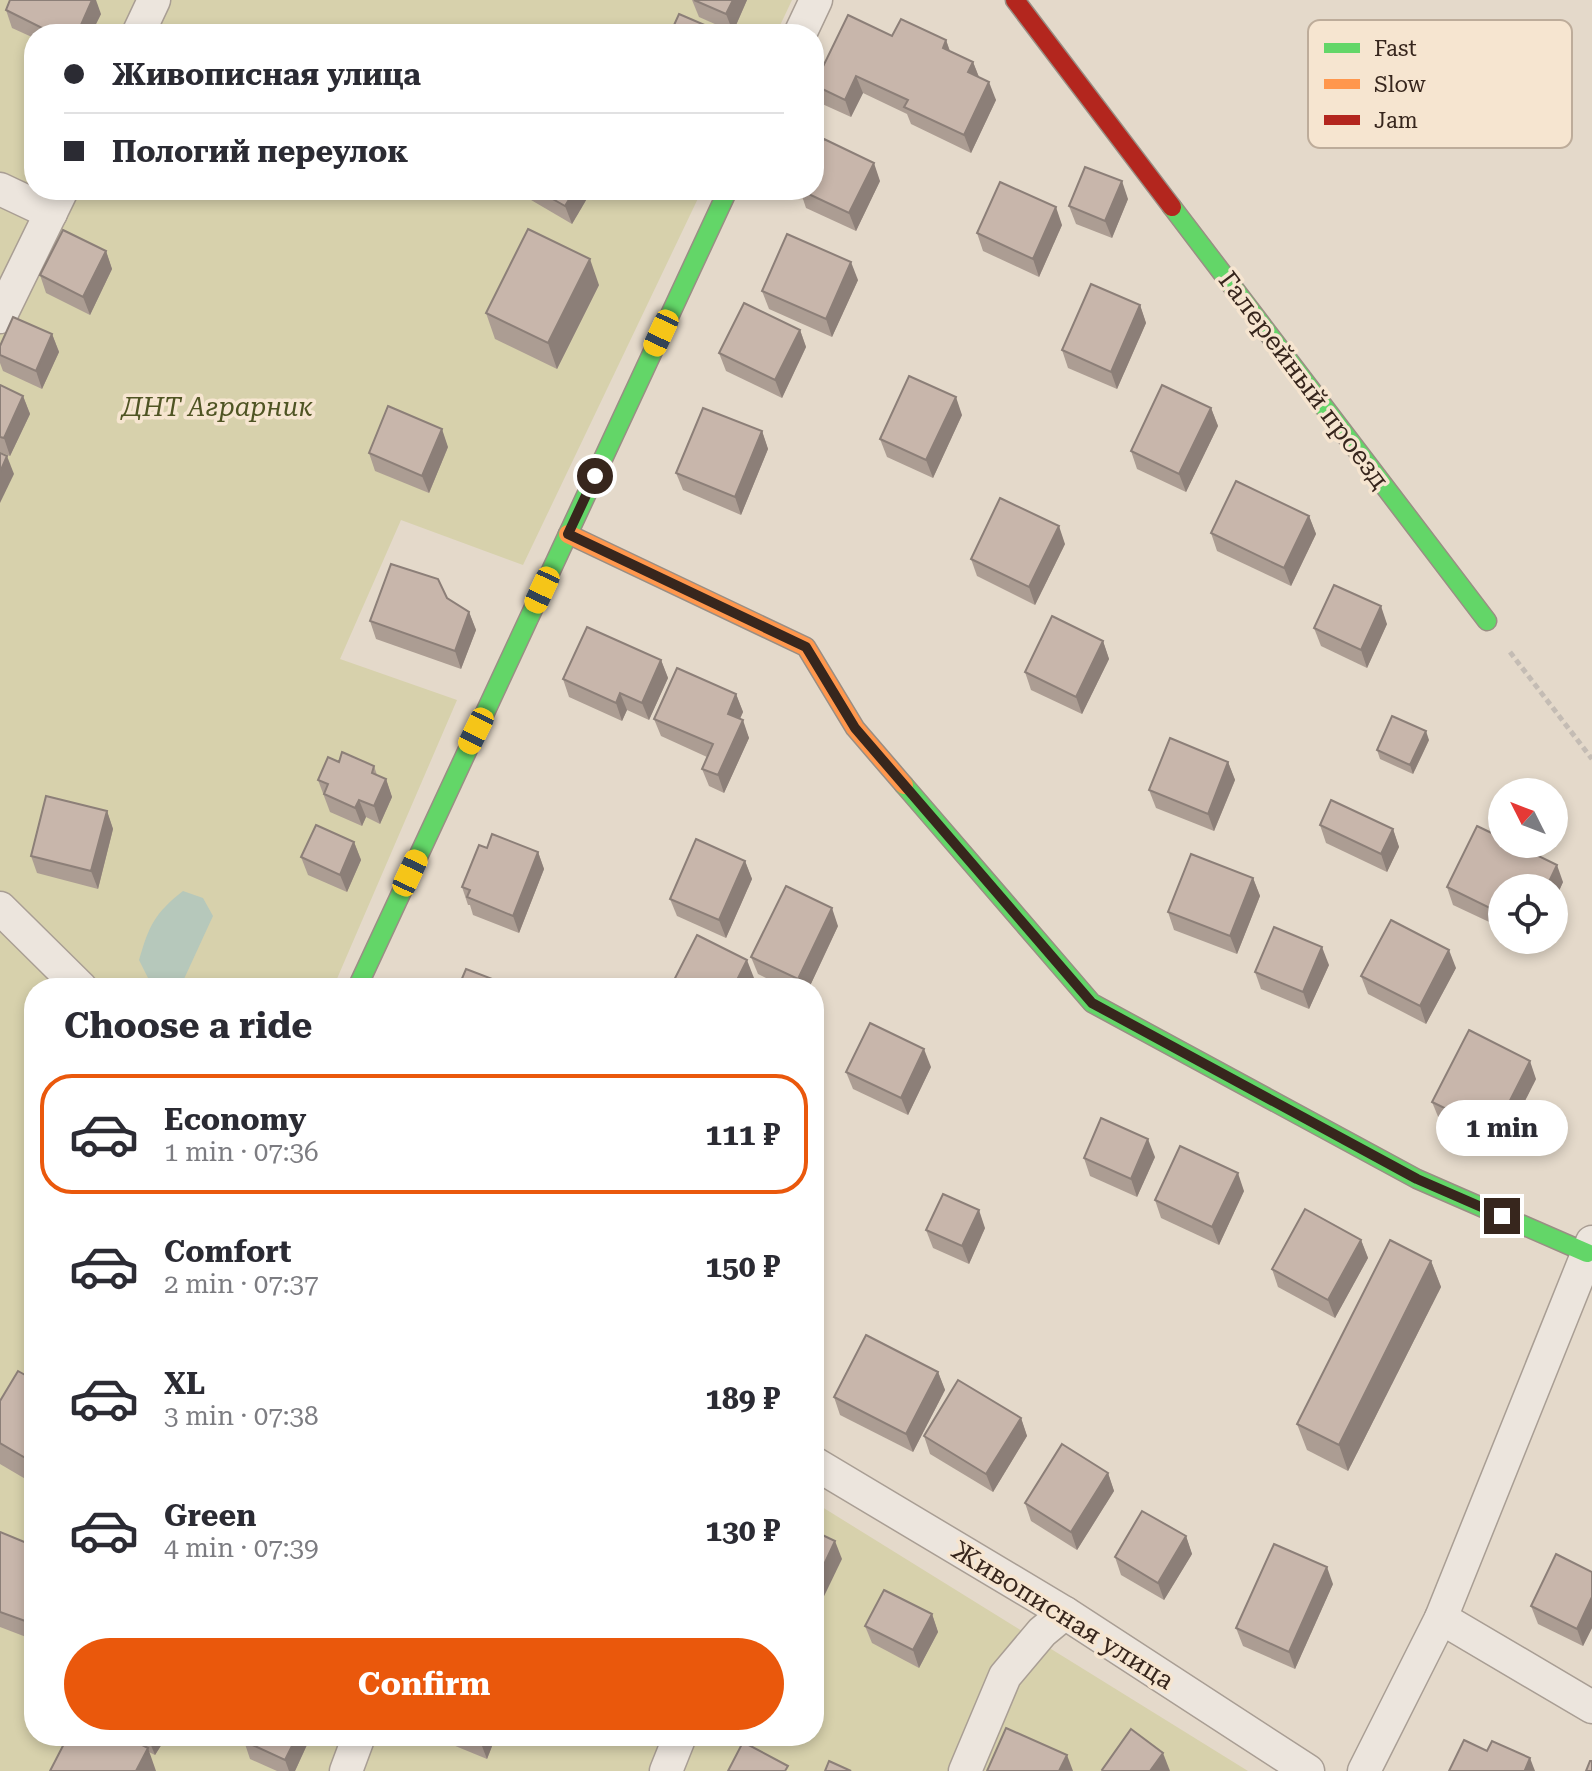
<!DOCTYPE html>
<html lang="en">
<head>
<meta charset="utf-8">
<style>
	:root { --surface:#fff; --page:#f2f2f3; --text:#2b2b33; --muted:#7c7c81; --line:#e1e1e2; --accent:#ea580c }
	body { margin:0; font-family:"Roboto Serif",serif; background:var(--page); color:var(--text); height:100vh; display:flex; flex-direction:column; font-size:30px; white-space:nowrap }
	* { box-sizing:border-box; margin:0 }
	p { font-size:26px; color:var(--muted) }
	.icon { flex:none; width:44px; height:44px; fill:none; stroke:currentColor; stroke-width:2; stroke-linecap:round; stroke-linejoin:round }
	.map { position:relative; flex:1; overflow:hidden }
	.details { position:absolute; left:24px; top:978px; width:800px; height:768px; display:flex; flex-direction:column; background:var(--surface); border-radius:32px; box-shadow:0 4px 12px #0003 }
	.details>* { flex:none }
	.top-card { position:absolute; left:24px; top:24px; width:800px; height:176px; border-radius:32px; box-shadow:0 4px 12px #0003; display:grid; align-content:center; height:176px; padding:0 40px; background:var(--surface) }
	.needle { width:52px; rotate:312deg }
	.fabs { position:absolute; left:1488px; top:778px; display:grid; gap:16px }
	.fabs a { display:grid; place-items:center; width:80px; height:80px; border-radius:50%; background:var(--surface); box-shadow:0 4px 12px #0003; font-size:40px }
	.end { position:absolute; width:36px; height:36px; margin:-18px; border:10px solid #37261d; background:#fff; box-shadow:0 0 0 4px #fff }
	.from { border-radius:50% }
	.bubble { position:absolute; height:56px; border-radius:28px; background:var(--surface); box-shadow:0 4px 12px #0003; font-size:26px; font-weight:700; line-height:56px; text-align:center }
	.car { position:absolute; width:24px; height:48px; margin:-24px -12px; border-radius:10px; box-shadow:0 0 6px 2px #0007; background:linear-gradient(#f5c518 24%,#345 0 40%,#f5c518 0 76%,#345 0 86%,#f5c518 0) }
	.top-card b { display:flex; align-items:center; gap:28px; height:76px; font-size:30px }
	.top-card b+b { border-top:2px solid var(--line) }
	.top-card i { width:20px; height:20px; background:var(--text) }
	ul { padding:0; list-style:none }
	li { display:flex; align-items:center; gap:24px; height:120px; margin:0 16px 12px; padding:0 24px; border:4px solid transparent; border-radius:32px }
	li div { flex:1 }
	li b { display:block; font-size:30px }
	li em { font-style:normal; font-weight:700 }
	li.on { border-color:var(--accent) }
	li>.icon { width:72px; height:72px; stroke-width:1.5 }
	h2 { padding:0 40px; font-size:36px; line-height:96px }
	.cta { display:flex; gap:16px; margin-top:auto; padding:16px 40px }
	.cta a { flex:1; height:92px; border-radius:48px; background:var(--accent); color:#fff; font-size:32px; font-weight:700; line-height:92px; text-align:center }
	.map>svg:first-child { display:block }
	.green { fill:#d7d1ac }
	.water { fill:#b6c8bb }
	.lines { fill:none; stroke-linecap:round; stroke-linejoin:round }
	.street-casing { stroke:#a99e94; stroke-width:35 }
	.fast-casing { stroke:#998e84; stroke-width:21 }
	.slow-casing { stroke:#998e84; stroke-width:21 }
	.jam-casing { stroke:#998e84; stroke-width:21 }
	.path { stroke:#c4bcb4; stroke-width:5; stroke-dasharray:6 4; stroke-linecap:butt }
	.street { stroke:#ece5dd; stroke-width:32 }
	.fast { stroke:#63d668; stroke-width:18 }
	.slow { stroke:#ff974d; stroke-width:18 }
	.jam { stroke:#b3261e; stroke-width:18 }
	.wall { fill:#ac9d93 }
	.shaded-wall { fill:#8c7f78 }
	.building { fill:#c8b6ab; stroke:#8c7f78; stroke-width:2 }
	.route { stroke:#37261d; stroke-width:10 }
	.labels { text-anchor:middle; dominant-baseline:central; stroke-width:7; stroke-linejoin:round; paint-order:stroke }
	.street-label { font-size:26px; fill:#37261d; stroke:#f6e5d0 }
	.park-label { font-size:26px; font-style:italic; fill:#4f5423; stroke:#f6e5d0 }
	.key { fill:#f6e5d0; stroke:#bdac9a; stroke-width:2 }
	.key-label { font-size:22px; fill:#37261d }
</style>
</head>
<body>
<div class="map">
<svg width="1592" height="1771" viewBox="0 0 1592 1771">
	<rect width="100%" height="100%" fill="#e4d9ca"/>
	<polygon class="green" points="0,0 792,0 776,34 34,34 34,190 702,190 523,565 401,520 340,659 457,700 333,988 34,988 34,1736 814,1736 814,1502 1248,1771 0,1771"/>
	<path class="water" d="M183,891L203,898L213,916L184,979L173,987L150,982L139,960C149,925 155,913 183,891Z"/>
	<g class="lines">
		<defs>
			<g id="street">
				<polyline points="138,34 154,0"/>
				<polyline points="800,34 816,0"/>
				<polyline points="0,189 51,213"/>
				<polyline points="0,317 62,190"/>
				<polyline points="0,908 81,988"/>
				<polyline points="814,1463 1065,1613 1308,1771"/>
				<polyline points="1441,1618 1592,1707"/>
				<polyline points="346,1771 359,1736"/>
				<polyline points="666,1771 680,1736"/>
				<polyline points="965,1771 1005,1676 1042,1632 1065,1613"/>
				<polyline points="1364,1771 1441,1618 1592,1242"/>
			</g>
			<g id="fast">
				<polyline points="1172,207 1487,621"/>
				<polyline points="904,785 1092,1003 1417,1179 1587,1253"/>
				<polyline points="357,988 728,190"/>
			</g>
			<polyline id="slow" points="568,534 806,647 855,728 904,785"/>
			<polyline id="jam" points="1015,0 1172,207"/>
		</defs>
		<use href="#street" class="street-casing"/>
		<use href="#fast" class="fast-casing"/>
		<use href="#slow" class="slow-casing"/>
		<use href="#jam" class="jam-casing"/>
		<polyline class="path" points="1510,652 1592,759"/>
		<use href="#street" class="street"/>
		<use href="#fast" class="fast"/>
		<use href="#slow" class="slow"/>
		<use href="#jam" class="jam"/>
	</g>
	<g class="wall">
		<polygon points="692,0 747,0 733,32 699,17"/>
		<polygon points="6,10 101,14 91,34 34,34 34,38 12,28"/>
		<polygon points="892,36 946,40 950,51 973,62 979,77 996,100 971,153 911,124 907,114 863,93 851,117 820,103 814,85"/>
		<polygon points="880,181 856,231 806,208 800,190"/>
		<polygon points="514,190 592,190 572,224"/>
		<polygon points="1128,199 1112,238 1076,224 1069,206"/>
		<polygon points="1062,225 1039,277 983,251 977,233"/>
		<polygon points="106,251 112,269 90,315 46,293 40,275"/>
		<polygon points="858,280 832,337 769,309 762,291"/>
		<polygon points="599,285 557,369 495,339 486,313"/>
		<polygon points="1140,305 1146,323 1117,389 1068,368 1062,350"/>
		<polygon points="800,330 806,347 782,398 726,371 719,353"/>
		<polygon points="52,334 59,352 42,389 3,371 0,363 0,346"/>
		<polygon points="0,385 23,396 30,414 10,456 0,452"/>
		<polygon points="1211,408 1218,426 1186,492 1137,469 1131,451"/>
		<polygon points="962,415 933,478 887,457 880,439"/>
		<polygon points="762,431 768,449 741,515 683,490 676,473"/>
		<polygon points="448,447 429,493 375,471 369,453"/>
		<polygon points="1309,516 1316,534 1291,586 1217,551 1211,533"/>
		<polygon points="1065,544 1035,605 977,576 971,559"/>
		<polygon points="447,598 469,612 476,630 461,669 376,639 370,621"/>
		<polygon points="1387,624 1367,668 1321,646 1314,628"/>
		<polygon points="1103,641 1109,659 1082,714 1031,690 1025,672"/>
		<polygon points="661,660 668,678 649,720 627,710 622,721 569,697 563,679"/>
		<polygon points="736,694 743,712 740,719 749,738 724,793 709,786 702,769 707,757 661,736 654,719"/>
		<polygon points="1429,740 1413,774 1380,759 1377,750"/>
		<polygon points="339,762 374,766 377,775 386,779 392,797 380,824 366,817 362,826 330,812 318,780"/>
		<polygon points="1228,762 1235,780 1214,831 1156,808 1149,790"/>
		<polygon points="107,811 113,829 98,889 37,873 31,856"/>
		<polygon points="1320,825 1393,829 1399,847 1387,872 1326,843"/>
		<polygon points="354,842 361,860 347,892 308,875 301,857"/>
		<polygon points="487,848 538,852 544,869 519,933 473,915 470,905 468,905 462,887"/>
		<polygon points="745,861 752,879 726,938 677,916 670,899"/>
		<polygon points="1253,878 1260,896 1237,954 1174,930 1168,912"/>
		<polygon points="1563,882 1554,902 1554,888 1502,888 1502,928 1453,905 1447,887"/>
		<polygon points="838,926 809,988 786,988 758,974 751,957"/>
		<polygon points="1329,965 1309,1009 1261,989 1255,972"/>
		<polygon points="1456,968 1426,1024 1368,994 1361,976"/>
		<polygon points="931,1067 908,1115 853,1089 846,1072"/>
		<polygon points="1536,1079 1500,1150 1439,1119 1432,1102"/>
		<polygon points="1155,1157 1137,1197 1090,1176 1084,1158"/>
		<polygon points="1244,1191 1219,1245 1161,1218 1155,1200"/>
		<polygon points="985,1228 969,1264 933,1248 926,1230"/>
		<polygon points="1361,1240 1368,1258 1335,1318 1278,1287 1272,1269"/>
		<polygon points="1431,1261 1441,1287 1348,1471 1307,1450 1297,1424"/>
		<polygon points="938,1372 945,1390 913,1452 840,1415 834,1397"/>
		<polygon points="34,1380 34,1484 0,1464 0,1401"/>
		<polygon points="1021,1418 1027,1436 993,1492 930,1454 924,1436"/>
		<polygon points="1108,1473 1114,1491 1077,1550 1031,1521 1025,1503"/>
		<polygon points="0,1532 34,1546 34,1640 0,1627"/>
		<polygon points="1186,1536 1192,1554 1164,1600 1121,1575 1115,1557"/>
		<polygon points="1592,1572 1592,1628 1583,1646 1538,1624 1531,1606"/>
		<polygon points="1333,1584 1295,1669 1243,1646 1236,1628"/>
		<polygon points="932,1614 938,1632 919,1668 872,1643 865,1626"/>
		<polygon points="68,1736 167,1736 155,1755 149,1752"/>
		<polygon points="246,1736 311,1736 295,1771 277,1771 250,1759 244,1741"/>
		<polygon points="431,1736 496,1736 487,1759"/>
	</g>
	<g class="shaded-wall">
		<polygon points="92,0 96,0 101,14 91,34 77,34"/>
		<polygon points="733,0 747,0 733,32 726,14"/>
		<polygon points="946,40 952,58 943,48"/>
		<polygon points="973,62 980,80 968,72"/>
		<polygon points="856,76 863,93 851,117 845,100"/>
		<polygon points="989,82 996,100 971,153 964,135"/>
		<polygon points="874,163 880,181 856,231 849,213"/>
		<polygon points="1122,181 1128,199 1112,238 1105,221"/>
		<polygon points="575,190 592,190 572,224 565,206"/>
		<polygon points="1056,207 1062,225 1039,277 1033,259"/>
		<polygon points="106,251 112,269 90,315 83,297"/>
		<polygon points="590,259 599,285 557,369 548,343"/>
		<polygon points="851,262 858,280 832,337 826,319"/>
		<polygon points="1140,305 1146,323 1117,389 1111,372"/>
		<polygon points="800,330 806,347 782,398 775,380"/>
		<polygon points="52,334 59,352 42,389 36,371"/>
		<polygon points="23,396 30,414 10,456 4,438"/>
		<polygon points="956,397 962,415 933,478 926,460"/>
		<polygon points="1211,408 1218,426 1186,492 1179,474"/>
		<polygon points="442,429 448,447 429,493 422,476"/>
		<polygon points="762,431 768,449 741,515 735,497"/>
		<polygon points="7,456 14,474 0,503 0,472"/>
		<polygon points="1309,516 1316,534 1291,586 1284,568"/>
		<polygon points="1059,526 1065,544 1035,605 1029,587"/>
		<polygon points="1381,606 1387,624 1367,668 1361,650"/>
		<polygon points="469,612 476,630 461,669 455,651"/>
		<polygon points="1103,641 1109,659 1082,714 1076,697"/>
		<polygon points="661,660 668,678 649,720 642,703"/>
		<polygon points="620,693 627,710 622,721 616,703"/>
		<polygon points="736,694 743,712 734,731 728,714"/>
		<polygon points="743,720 749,738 724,793 718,775"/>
		<polygon points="1426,731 1429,740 1413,774 1410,765"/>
		<polygon points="1228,762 1235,780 1214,831 1208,814"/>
		<polygon points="386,779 392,797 380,824 374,806"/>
		<polygon points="359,800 366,817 362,826 355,808"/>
		<polygon points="107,811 113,829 98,889 91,871"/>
		<polygon points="1393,829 1399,847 1387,872 1381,854"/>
		<polygon points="354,842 361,860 347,892 340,875"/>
		<polygon points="538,852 544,869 519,933 513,916"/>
		<polygon points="745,861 752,879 726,938 719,920"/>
		<polygon points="1557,865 1563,882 1554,902 1554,888 1546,888"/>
		<polygon points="1253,878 1260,896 1237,954 1230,936"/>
		<polygon points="832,908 838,926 809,988 801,988 798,979"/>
		<polygon points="1322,947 1329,965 1309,1009 1303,992"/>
		<polygon points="1449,950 1456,968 1426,1024 1420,1006"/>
		<polygon points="747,960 754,978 749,988 733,988"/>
		<polygon points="924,1049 931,1067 908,1115 901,1098"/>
		<polygon points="1530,1061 1536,1079 1500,1150 1494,1132"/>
		<polygon points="1148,1139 1155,1157 1137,1197 1131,1179"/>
		<polygon points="1238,1173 1244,1191 1219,1245 1212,1227"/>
		<polygon points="979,1210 985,1228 969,1264 962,1246"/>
		<polygon points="1361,1240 1368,1258 1335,1318 1328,1300"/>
		<polygon points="1431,1261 1441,1287 1348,1471 1339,1445"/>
		<polygon points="938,1372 945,1390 913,1452 906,1434"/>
		<polygon points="1021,1418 1027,1436 993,1492 986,1474"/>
		<polygon points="1108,1473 1114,1491 1077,1550 1071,1532"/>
		<polygon points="1186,1536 1192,1554 1164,1600 1158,1583"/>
		<polygon points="835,1541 842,1559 814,1617 814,1586"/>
		<polygon points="1327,1567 1333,1584 1295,1669 1289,1652"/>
		<polygon points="1592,1597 1592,1628 1583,1646 1577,1629"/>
		<polygon points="34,1607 34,1639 28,1622"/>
		<polygon points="932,1614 938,1632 919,1668 913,1650"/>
		<polygon points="149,1736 167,1736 155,1755 148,1738"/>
		<polygon points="297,1736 311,1736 295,1771 289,1771 285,1760"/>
		<polygon points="482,1736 496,1736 487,1759 480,1741"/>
		<polygon points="148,1748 156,1771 136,1771"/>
		<polygon points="1163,1753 1170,1771 1150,1771"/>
		<polygon points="1067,1755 1073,1771 1059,1771"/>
		<polygon points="1530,1758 1535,1771 1525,1771 1525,1770"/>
	</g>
	<g class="building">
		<polygon points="10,0 92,0 77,34 54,34 6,10"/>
		<polygon points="694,0 733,0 726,14"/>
		<polygon points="679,14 714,29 712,34 670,34"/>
		<polygon points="848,15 892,36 901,19 946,40 943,48 973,62 968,72 989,82 964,135 904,107 908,100 856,76 845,100 814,85"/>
		<polygon points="824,139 874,163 849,213 800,190 814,190 814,160"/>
		<polygon points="1085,167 1122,181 1105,221 1069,206"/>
		<polygon points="1000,182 1056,207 1033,259 977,233"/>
		<polygon points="537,190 575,190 565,206"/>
		<polygon points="528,229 590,259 548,343 486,313"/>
		<polygon points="63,230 106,251 83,297 40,275"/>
		<polygon points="787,234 851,262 826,319 762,291"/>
		<polygon points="1091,284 1140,305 1111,372 1062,350"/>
		<polygon points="744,303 800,330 775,380 719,353"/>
		<polygon points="13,317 52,334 36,371 0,355 0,346"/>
		<polygon points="909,376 956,397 926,460 880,439"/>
		<polygon points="0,385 23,396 4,438 0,437"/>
		<polygon points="1162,385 1211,408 1179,474 1131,451"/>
		<polygon points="388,406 442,429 422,476 369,453"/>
		<polygon points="703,408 762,431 735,497 676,473"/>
		<polygon points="0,453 7,456 0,472"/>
		<polygon points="1236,481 1309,516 1284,568 1211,533"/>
		<polygon points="1000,498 1059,526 1029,587 971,559"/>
		<polygon points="391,564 438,579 447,598 469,612 455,651 370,621"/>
		<polygon points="1334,585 1381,606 1361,650 1314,628"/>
		<polygon points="1052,616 1103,641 1076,697 1025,672"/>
		<polygon points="587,627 661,660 642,703 620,693 616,703 563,679"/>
		<polygon points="677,668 736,694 728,714 743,720 718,775 702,769 713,744 654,719"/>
		<polygon points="1392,716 1426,731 1410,765 1377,750"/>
		<polygon points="1170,738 1228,762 1208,814 1149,790"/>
		<polygon points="342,752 374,766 372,773 386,779 374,806 359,800 355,808 324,794 328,784 318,780 328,757 339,762"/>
		<polygon points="46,796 107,811 91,871 31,856"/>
		<polygon points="1331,800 1393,829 1381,854 1320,825"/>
		<polygon points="316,825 354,842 340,875 301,857"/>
		<polygon points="1477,826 1502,838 1502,844 1514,844 1557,865 1546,888 1502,888 1502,914 1447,887"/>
		<polygon points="492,834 538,852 513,916 467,897 470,890 462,887 479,845 487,848"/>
		<polygon points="696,839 745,861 719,920 670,899"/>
		<polygon points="1191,854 1253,878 1230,936 1168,912"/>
		<polygon points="786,886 832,908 798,979 751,957"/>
		<polygon points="1391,920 1449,950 1420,1006 1361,976"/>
		<polygon points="1274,927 1322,947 1303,992 1255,972"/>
		<polygon points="697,935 747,960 733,988 670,988"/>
		<polygon points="466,969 516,988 458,988"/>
		<polygon points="421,982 439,988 418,988"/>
		<polygon points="870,1023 924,1049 901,1098 846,1072"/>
		<polygon points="1469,1030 1530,1061 1494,1132 1432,1102"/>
		<polygon points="1101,1118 1148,1139 1131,1179 1084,1158"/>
		<polygon points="1180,1146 1238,1173 1212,1227 1155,1200"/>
		<polygon points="943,1194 979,1210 962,1246 926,1230"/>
		<polygon points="1305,1209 1361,1240 1328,1300 1272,1269"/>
		<polygon points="1390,1240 1431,1261 1339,1445 1297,1424"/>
		<polygon points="866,1335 938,1372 906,1434 834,1397"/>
		<polygon points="18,1371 34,1380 34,1463 0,1443 0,1401"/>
		<polygon points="958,1380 1021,1418 986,1474 924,1436"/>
		<polygon points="1062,1444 1108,1473 1071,1532 1025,1503"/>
		<polygon points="1142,1511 1186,1536 1158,1583 1115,1557"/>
		<polygon points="814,1531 835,1541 814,1586"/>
		<polygon points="0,1532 34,1546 34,1607 28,1622 0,1612"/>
		<polygon points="1274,1544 1327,1567 1289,1652 1236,1628"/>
		<polygon points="1556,1554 1592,1572 1592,1597 1577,1629 1531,1606"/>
		<polygon points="884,1590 932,1614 913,1650 865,1626"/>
		<polygon points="1006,1728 1067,1755 1059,1771 987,1771"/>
		<polygon points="1131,1729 1163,1753 1150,1771 1103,1771 1102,1770"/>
		<polygon points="68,1736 125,1736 148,1748 136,1771 50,1771"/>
		<polygon points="246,1736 297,1736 285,1760 244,1741"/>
		<polygon points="468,1736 482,1736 480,1741"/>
		<polygon points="1464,1740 1487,1751 1492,1741 1530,1758 1525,1770 1528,1771 1449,1771"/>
		<polygon points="743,1742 788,1766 785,1771 728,1771"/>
		<polygon points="829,1761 851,1771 825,1771"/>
		<polygon points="1590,1761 1592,1761 1592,1771 1586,1771"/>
	</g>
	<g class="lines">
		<polyline class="route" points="595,476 568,534 806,647 855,728 1092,1003 1417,1179 1502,1216"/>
	</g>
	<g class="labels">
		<g class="street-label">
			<text transform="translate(1304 380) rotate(53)">Галерейный проезд</text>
			<text transform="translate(1063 1615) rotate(32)">Живописная улица</text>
		</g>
		<g class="park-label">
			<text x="217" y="407">ДНТ Аграрник</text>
		</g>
	</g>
	<rect x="1308" y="20" width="264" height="128" rx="12" class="key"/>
	<rect x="1324" y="43" width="36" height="10" fill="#63d668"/>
	<rect x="1324" y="79" width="36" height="10" fill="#ff974d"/>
	<rect x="1324" y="115" width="36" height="10" fill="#b3261e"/>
	<g class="key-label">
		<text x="1374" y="56">Fast</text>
		<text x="1374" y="92">Slow</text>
		<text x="1374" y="128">Jam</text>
	</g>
</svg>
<div class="fabs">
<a><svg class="needle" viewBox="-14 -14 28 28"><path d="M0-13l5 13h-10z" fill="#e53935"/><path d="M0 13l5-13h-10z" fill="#7c7c81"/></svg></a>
<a><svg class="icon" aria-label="locate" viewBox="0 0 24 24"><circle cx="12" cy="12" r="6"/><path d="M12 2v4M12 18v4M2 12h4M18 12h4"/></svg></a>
</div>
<i class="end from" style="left:595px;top:476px"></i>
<i class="end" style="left:1502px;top:1216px"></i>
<div class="bubble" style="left:1436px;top:1100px;width:132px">1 min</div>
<i class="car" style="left:661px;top:333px;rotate:205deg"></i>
<i class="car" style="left:542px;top:590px;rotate:205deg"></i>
<i class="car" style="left:476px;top:731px;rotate:206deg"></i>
<i class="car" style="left:410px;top:873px;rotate:25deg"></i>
<div class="top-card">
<b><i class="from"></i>Живописная улица</b>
<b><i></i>Пологий переулок</b>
</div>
<section class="details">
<h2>Choose a ride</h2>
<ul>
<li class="on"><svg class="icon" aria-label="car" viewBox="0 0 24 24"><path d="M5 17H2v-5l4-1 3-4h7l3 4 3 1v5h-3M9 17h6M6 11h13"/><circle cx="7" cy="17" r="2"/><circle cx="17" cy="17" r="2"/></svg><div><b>Economy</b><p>1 min · 07:36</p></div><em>111 ₽</em></li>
<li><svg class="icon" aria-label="car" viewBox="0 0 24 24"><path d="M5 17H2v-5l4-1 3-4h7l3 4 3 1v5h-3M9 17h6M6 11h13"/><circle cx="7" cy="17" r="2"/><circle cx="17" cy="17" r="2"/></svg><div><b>Comfort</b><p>2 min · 07:37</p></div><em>150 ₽</em></li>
<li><svg class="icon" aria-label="car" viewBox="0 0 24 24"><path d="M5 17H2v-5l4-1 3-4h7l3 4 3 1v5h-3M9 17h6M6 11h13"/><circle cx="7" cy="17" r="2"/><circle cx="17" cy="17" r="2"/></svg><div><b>XL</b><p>3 min · 07:38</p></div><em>189 ₽</em></li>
<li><svg class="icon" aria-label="car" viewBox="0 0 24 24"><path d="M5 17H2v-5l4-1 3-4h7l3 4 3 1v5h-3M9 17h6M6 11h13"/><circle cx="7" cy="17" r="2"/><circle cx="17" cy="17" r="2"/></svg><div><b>Green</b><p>4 min · 07:39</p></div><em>130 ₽</em></li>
</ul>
<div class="cta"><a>Confirm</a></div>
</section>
</div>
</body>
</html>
